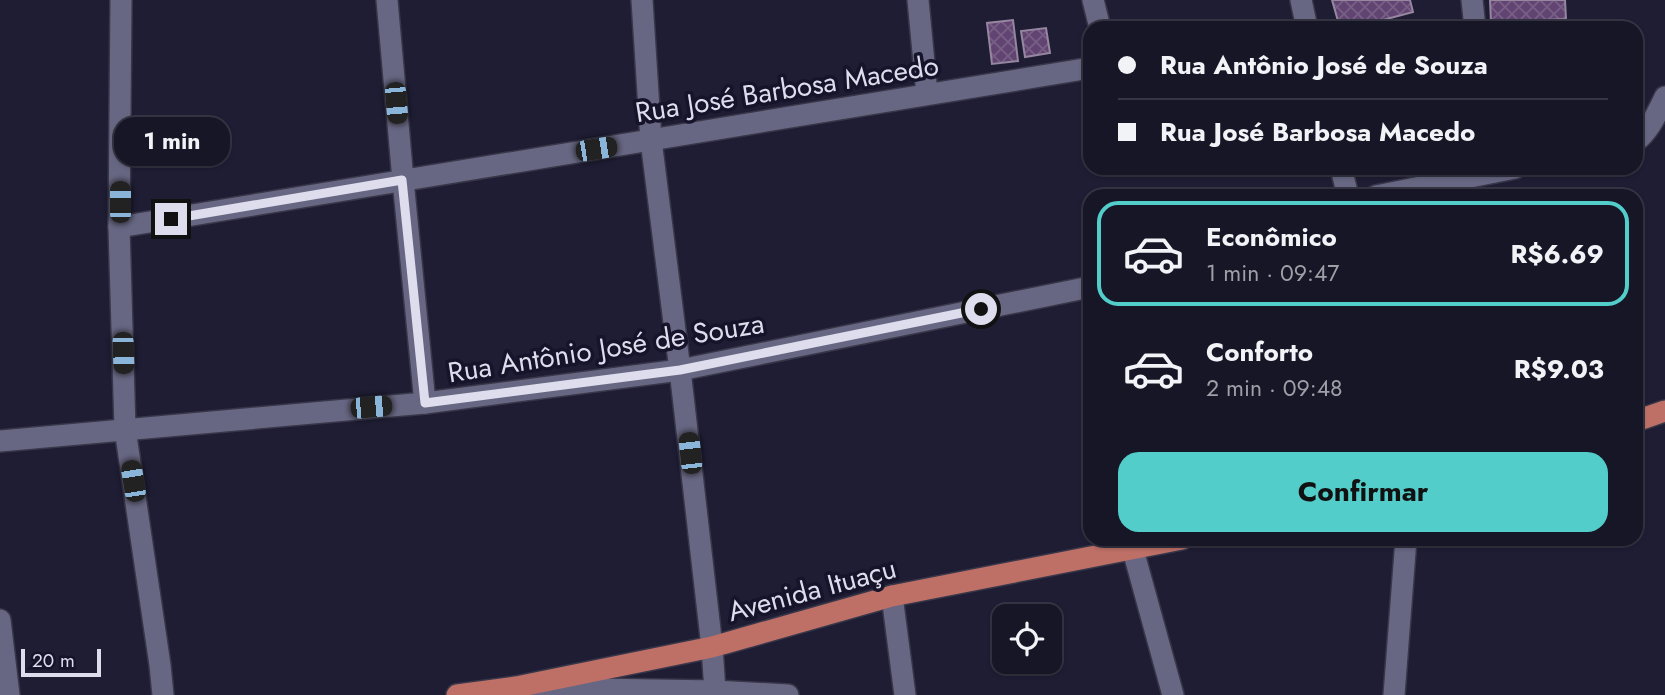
<!DOCTYPE html>
<html lang="pt">
<head>
<meta charset="utf-8">
<style>
	:root { --surface:#171627; --page:#242333; --text:#f1f3f6; --muted:#9e9fa7; --line:#363544; --accent:#53cdca }
	body { margin:0; font-family:Jost,sans-serif; background:var(--page); color:var(--text); height:100vh; display:flex; flex-direction:column; font-size:26px; white-space:nowrap }
	* { box-sizing:border-box; margin:0 }
	p { font-size:23px; color:var(--muted) }
	.icon { flex:none; width:38px; height:38px; fill:none; stroke:currentColor; stroke-width:2; stroke-linecap:round; stroke-linejoin:round }
	.map { position:relative; flex:1; overflow:hidden }
	.drawer { position:absolute; left:1083px; top:189px; width:560px; height:357px; display:flex; flex-direction:column; background:var(--surface); border-radius:21px; box-shadow:0 2px 5px #0004,0 0 0 2px var(--line) }
	.drawer>* { flex:none }
	.guide { position:absolute; left:1083px; top:21px; width:560px; height:154px; border-radius:21px; box-shadow:0 2px 5px #0004,0 0 0 2px var(--line); display:grid; align-content:center; height:154px; padding:0 35px; background:var(--surface) }
	.buttons { position:absolute; left:992px; top:604px; display:grid; gap:14px }
	.buttons a { display:grid; place-items:center; width:70px; height:70px; border-radius:14px; background:var(--surface); box-shadow:0 2px 5px #0004,0 0 0 2px var(--line); font-size:35px }
	.scale { position:absolute; left:21px; bottom:18px; width:80px; box-sizing:border-box; padding-left:7px; border:4px solid #dddded; border-top:0; font-size:19px; line-height:24px; white-space:nowrap; color:#dddded; -webkit-text-stroke:5px #16142a; paint-order:stroke }
	.end { position:absolute; width:32px; height:32px; margin:-16px; border:9px solid #dddded; background:#111; box-shadow:0 0 0 4px #111 }
	.from { border-radius:50% }
	.bubble { position:absolute; height:49px; border-radius:21px; background:var(--surface); box-shadow:0 2px 5px #0004,0 0 0 2px var(--line); font-size:23px; font-weight:700; line-height:49px; text-align:center }
	.car { position:absolute; width:21px; height:42px; margin:-21px -10px; border-radius:9px; box-shadow:0 0 5px 2px #0007; background:linear-gradient(#222 24%,#8ab4d8 0 40%,#222 0 76%,#8ab4d8 0 86%,#222 0) }
	.guide b { display:flex; align-items:center; gap:24px; height:66px; font-size:26px }
	.guide b+b { border-top:2px solid var(--line) }
	.guide i { width:18px; height:18px; background:var(--text) }
	ul { padding:12px 0 0; list-style:none }
	li { display:flex; align-items:center; gap:21px; height:105px; margin:0 14px 10px; padding:0 21px; border:4px solid transparent; border-radius:21px }
	li div { flex:1 }
	li b { display:block; font-size:26px }
	li em { font-style:normal; font-weight:700 }
	li.active { border-color:var(--accent) }
	li>.icon { width:63px; height:63px; stroke-width:1.5 }
	.button { display:flex; gap:14px; margin-top:auto; padding:14px 35px }
	.button a { flex:1; height:80px; border-radius:21px; background:var(--accent); color:#111; font-size:28px; font-weight:700; line-height:80px; text-align:center }
	.map>svg:first-child { display:block }
	.building { fill:url(#building-cross-hatch); stroke:#9686a0; stroke-width:2 }
	.lines { fill:none; stroke-linecap:round; stroke-linejoin:round }
	.street-casing { stroke:#383649; stroke-width:24 }
	.primary-casing { stroke:#383649; stroke-width:24 }
	.street { stroke:#686783; stroke-width:21 }
	.primary { stroke:#be7067; stroke-width:21 }
	.route { stroke:#dddded; stroke-width:9 }
	.labels { text-anchor:middle; dominant-baseline:central; stroke-width:7; stroke-linejoin:round; paint-order:stroke }
	.street-label { font-size:28px; fill:#dddded; stroke:#16142a }
</style>
</head>
<body>
<div class="map">
<svg width="1665" height="695" viewBox="0 0 1665 695">
	<defs>
		<pattern id="building-cross-hatch" width="8" height="8" patternUnits="userSpaceOnUse" patternTransform="scale(1.75)"><rect width="8" height="8" fill="#614472"/><path d="M0 0l8 8M0 8l8-8" fill="none" stroke="#775f86"/></pattern>
	</defs>
	<rect width="100%" height="100%" fill="#1f1d34"/>
	<g class="building">
		<polygon points="1332,0 1410,0 1413,12 1353,28 1340,28"/>
		<polygon points="1490,0 1565,0 1566,19 1491,22"/>
		<polygon points="1013,20 1018,61 992,64 987,23"/>
		<polygon points="1551,22 1551,28 1491,28 1491,26"/>
		<polygon points="1046,28 1050,53 1025,57 1021,31"/>
		<polygon points="1220,190 1221,196 1193,196"/>
	</g>
	<g class="lines">
		<defs>
			<g id="street">
				<polyline points="121,0 119,227 125,429 160,665 163,695"/>
				<polyline points="387,0 403,180 425,403"/>
				<polyline points="642,0 651,140 680,370 712,647 715,691"/>
				<polyline points="918,0 927,94"/>
				<polyline points="1093,0 1100,28"/>
				<polyline points="1301,0 1307,28"/>
				<polyline points="1472,0 1475,28"/>
				<path d="M1636,141C1650,130 1657,113 1665,97"/>
				<polyline points="1341,168 1348,196"/>
				<polyline points="1376,196 1515,168"/>
				<polyline points="119,227 1090,68"/>
				<polyline points="0,441 425,403 680,370 1090,287"/>
				<polyline points="1133,550 1173,695"/>
				<polyline points="892,596 905,695"/>
				<polyline points="0,620 9,695"/>
				<polyline points="536,688 715,691 788,695"/>
				<polyline points="1394,695 1406,539"/>
			</g>
			<g id="primary">
				<polyline points="1636,421 1665,411"/>
				<polyline points="457,695 516,687 712,647 892,596 1182,539"/>
			</g>
		</defs>
		<use href="#street" class="street-casing"/>
		<use href="#primary" class="primary-casing"/>
		<use href="#street" class="street"/>
		<use href="#primary" class="primary"/>
	</g>
	<g class="lines">
		<polyline class="route" points="171,219 402,180 425,403 680,370 981,309"/>
	</g>
	<g class="labels">
		<g class="street-label">
			<text transform="translate(787 89) rotate(-9)">Rua José Barbosa Macedo</text>
			<text transform="translate(606 348) rotate(-9)">Rua Antônio José de Souza</text>
			<text transform="translate(812 590) rotate(-15)">Avenida Ituaçu</text>
		</g>
	</g>
</svg>
<div class="buttons">
<a><svg class="icon" aria-label="locate" viewBox="0 0 24 24"><circle cx="12" cy="12" r="6"/><path d="M12 2v4M12 18v4M2 12h4M18 12h4"/></svg></a>
</div>
<div class="scale">20 m</div>
<i class="end from" style="left:981px;top:309px"></i>
<i class="end" style="left:171px;top:219px"></i>
<div class="bubble" style="left:114px;top:117px;width:116px">1 min</div>
<i class="car" style="left:396px;top:103px;rotate:175deg"></i>
<i class="car" style="left:596px;top:149px;rotate:81deg"></i>
<i class="car" style="left:120px;top:202px;rotate:0deg"></i>
<i class="car" style="left:123px;top:353px;rotate:178deg"></i>
<i class="car" style="left:371px;top:407px;rotate:85deg"></i>
<i class="car" style="left:690px;top:453px;rotate:354deg"></i>
<i class="car" style="left:133px;top:481px;rotate:351deg"></i>
<div class="guide">
<b><i class="from"></i>Rua Antônio José de Souza</b>
<b><i></i>Rua José Barbosa Macedo</b>
</div>
<section class="drawer">
<ul>
<li class="active"><svg class="icon" aria-label="car" viewBox="0 0 24 24"><path d="M5 17H2v-5l4-1 3-4h7l3 4 3 1v5h-3M9 17h6M6 11h13"/><circle cx="7" cy="17" r="2"/><circle cx="17" cy="17" r="2"/></svg><div><b>Econômico</b><p>1 min · 09:47</p></div><em>R$6.69</em></li>
<li><svg class="icon" aria-label="car" viewBox="0 0 24 24"><path d="M5 17H2v-5l4-1 3-4h7l3 4 3 1v5h-3M9 17h6M6 11h13"/><circle cx="7" cy="17" r="2"/><circle cx="17" cy="17" r="2"/></svg><div><b>Conforto</b><p>2 min · 09:48</p></div><em>R$9.03</em></li>
</ul>
<div class="button"><a>Confirmar</a></div>
</section>
</div>
</body>
</html>
